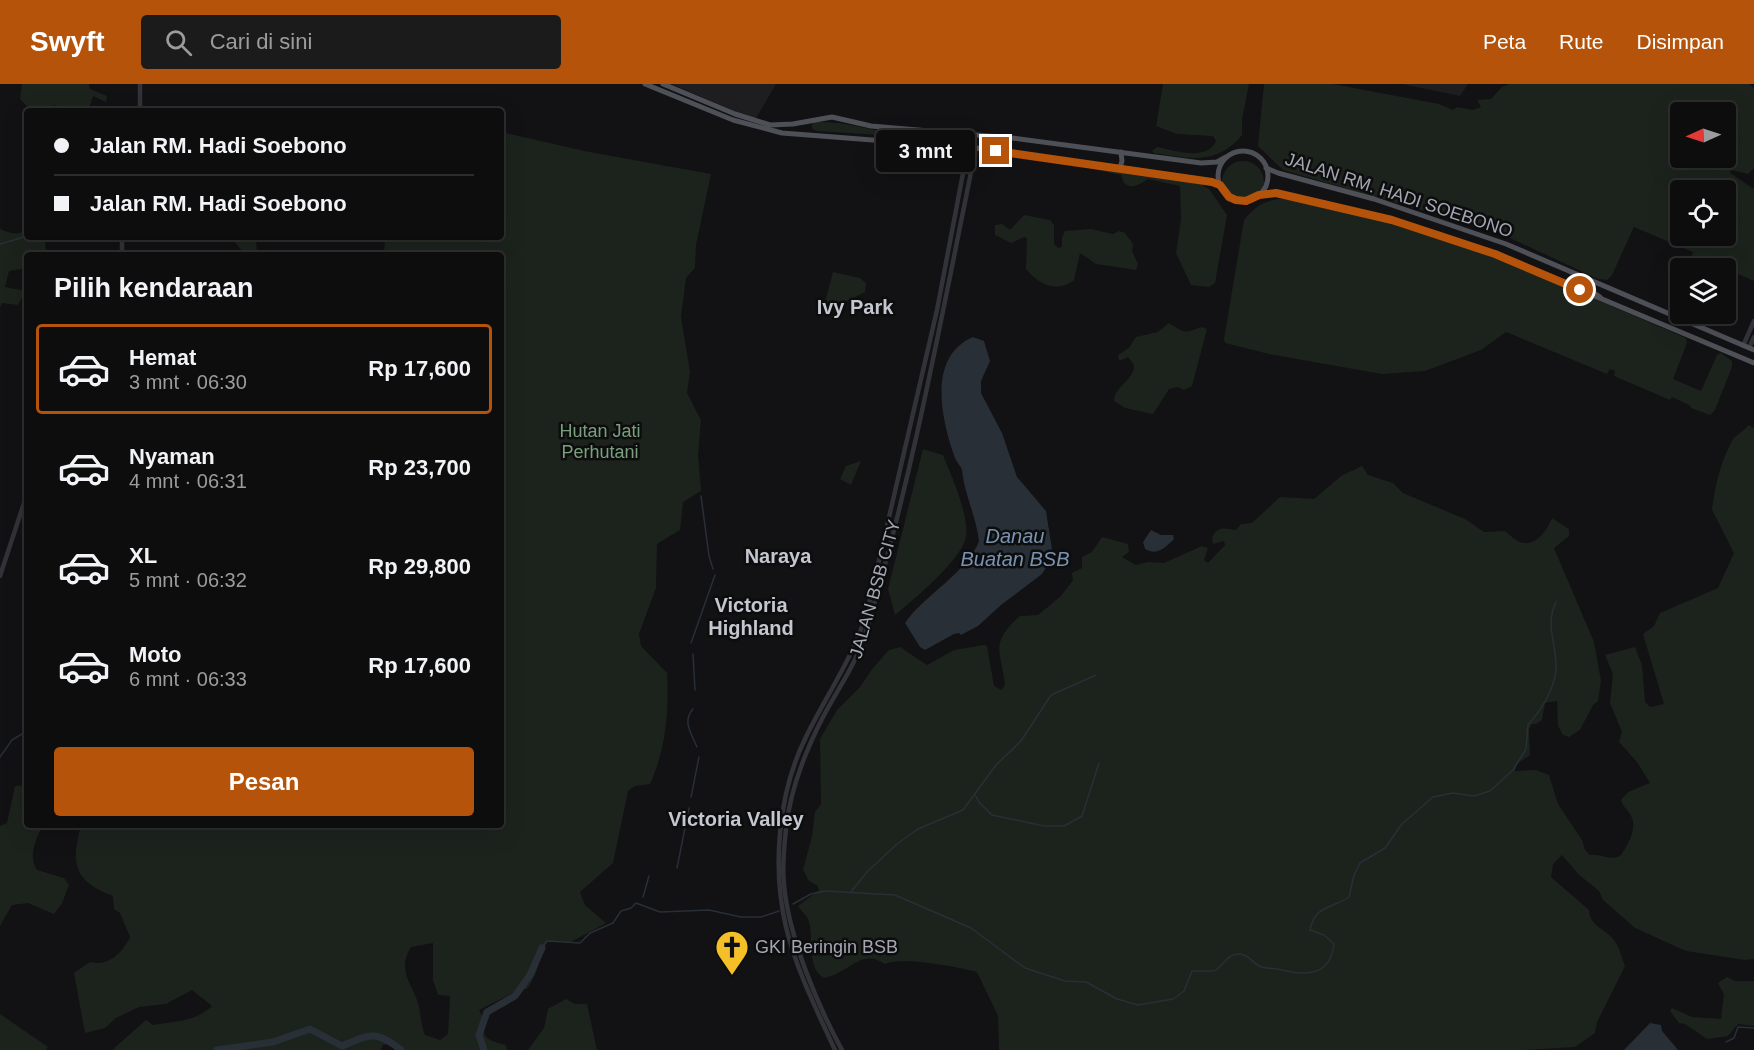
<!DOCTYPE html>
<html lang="id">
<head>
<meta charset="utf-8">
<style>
	:root { --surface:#0e0d0e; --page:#1c1b1c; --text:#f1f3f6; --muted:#9b9c9e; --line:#2e2d2e; --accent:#b45309 }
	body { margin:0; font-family:Helvetica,sans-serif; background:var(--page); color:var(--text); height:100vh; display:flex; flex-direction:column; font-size:22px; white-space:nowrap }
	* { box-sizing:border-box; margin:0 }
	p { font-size:20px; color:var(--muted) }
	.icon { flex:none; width:33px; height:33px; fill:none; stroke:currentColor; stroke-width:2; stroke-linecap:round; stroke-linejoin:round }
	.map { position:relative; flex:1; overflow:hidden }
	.drawer { position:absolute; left:24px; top:168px; width:480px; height:576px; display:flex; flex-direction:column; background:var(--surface); border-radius:6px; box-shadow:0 6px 24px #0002,0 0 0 2px var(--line) }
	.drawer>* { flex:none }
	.top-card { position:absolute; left:24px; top:24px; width:480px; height:132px; border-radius:6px; box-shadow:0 6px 24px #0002,0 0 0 2px var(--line); display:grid; align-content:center; height:132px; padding:0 30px; background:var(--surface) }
	.needle { width:39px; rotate:267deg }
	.controls { position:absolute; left:1670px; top:18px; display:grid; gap:12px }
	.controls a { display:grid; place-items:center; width:66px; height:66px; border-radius:6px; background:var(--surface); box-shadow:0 6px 24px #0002,0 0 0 2px var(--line); font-size:30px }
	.end { position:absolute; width:27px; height:27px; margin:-14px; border:8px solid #b45309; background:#fff; box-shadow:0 0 0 3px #fff }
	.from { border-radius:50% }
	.bubble { position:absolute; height:42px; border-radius:6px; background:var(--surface); box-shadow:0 6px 24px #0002,0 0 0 2px var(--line); font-size:20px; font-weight:800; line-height:42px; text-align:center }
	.top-card b { display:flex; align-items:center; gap:21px; height:57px; font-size:22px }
	.top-card b+b { border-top:2px solid var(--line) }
	.top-card i { width:15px; height:15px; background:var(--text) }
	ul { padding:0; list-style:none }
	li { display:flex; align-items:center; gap:18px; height:90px; margin:0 12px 9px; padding:0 18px; border:3px solid transparent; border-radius:6px }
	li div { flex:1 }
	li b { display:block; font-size:22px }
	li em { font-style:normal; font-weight:800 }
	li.on { border-color:var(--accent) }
	li>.icon { width:54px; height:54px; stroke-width:1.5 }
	h2 { padding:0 30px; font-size:27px; line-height:72px }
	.primary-button { display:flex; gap:12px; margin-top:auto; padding:12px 30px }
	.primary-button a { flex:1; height:69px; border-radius:6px; background:var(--accent); color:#fff; font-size:24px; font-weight:800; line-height:69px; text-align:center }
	header { display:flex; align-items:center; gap:36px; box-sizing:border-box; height:84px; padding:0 30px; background:var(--accent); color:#fff }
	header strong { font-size:28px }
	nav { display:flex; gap:33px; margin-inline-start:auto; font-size:21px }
	.search { width:420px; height:54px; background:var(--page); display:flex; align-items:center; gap:15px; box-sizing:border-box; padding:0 21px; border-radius:6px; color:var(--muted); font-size:22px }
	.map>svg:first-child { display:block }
	.built { fill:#1e1e20 }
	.green { fill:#1c231d; fill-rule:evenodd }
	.water { fill:#282f37 }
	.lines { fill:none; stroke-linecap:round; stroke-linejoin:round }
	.stream { stroke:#282f37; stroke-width:1.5 }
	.river { stroke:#282f37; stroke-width:7 }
	.minor { stroke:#323338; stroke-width:4.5 }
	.major { stroke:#4e5057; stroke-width:5 }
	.route { stroke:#b45309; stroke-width:8 }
	.labels { text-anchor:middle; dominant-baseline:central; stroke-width:5; stroke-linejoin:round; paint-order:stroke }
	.street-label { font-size:18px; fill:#a3a7b4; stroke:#0d0d0e }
	.park-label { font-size:18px; fill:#79a07e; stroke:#0d0d0e }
	.poi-label { font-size:18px; fill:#a3a7b4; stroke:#0d0d0e; text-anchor:start }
	.neighbourhood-label { font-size:20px; font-weight:bold; fill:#c4c6d0; stroke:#0d0d0e }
	.water-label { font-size:20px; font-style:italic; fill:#7892b1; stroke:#0d0d0e }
</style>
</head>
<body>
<header>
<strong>Swyft</strong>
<div class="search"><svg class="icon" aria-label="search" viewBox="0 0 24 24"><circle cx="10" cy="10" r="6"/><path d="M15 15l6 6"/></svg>Cari di sini</div>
<nav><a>Peta</a><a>Rute</a><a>Disimpan</a></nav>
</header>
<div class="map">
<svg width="1754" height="966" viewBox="0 0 1754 966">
	<rect width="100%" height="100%" fill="#121113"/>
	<g class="built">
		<polygon points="672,0 776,0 755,36"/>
		<polygon points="1402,0 1468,0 1460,12"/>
	</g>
	<g class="green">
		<polygon points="22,0 89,0 90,5 107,12 106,18 93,12 88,27 70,22 67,27 58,27 59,23 54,21 52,27 32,27 20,15"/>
		<path d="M1163,0H1249L1242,35V51C1218,81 1188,75 1154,69L1152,67L1157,63C1174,66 1207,78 1216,57L1213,52L1177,50L1156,42Z"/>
		<path d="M1264,0H1333L1439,20L1453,26L1457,23L1473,26L1481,23L1477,16L1491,15L1502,3L1509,0H1749L1754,4V84L1748,90L1731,86L1730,89L1754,105V197L1718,181L1716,184H1687L1693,168L1634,143L1612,191L1607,196L1598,195L1497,148L1283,86L1258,62ZM1680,28H1725V74H1680ZM1680,106H1725V152H1680Z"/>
		<path d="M815,38C844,37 869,46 897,50V52L817,47L812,45V40Z"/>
		<path d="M501,48L584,67L711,90L696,161L695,184L686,194L681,233L690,288L687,309L701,336L698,371L701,407L683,418L680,446L657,460L656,504L639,550L641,562L667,589C669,627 666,665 650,700L635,702L628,707L613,779L580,808L585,821L606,839L571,858H547C537,876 540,887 527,905L517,907L479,926C492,946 471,953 506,961L507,966H403L395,959L383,961L381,966H116L113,965L146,936L153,941C174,937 196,938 212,922L192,906L166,920L139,923L116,934L105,944L85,949L74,889L90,878C109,883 123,868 130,853L120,829L114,825L113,812C73,797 71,779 81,741H501V171H384L385,153H501ZM433,859V896L438,911L450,912L448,950L440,956L425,951C421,942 421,932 419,922C413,900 396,887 411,863Z"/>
		<circle cx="1243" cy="98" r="21"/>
		<path d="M1093,82L1199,99L1209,105L1227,131L1215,199L1209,203L1191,201L1176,169L1181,135L1180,102L1148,95C1140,100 1133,106 1124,99L1121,91L1092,85Z"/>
		<path d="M1288,114L1387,138L1506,177L1686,254L1687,259L1673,295L1701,307L1717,271L1721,269L1732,277V283L1715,326L1710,331L1691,324V322L1672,313L1670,316L1614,292L1615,287L1610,285L1607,290L1506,248L1481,266L1425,287L1382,290L1269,270L1225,259L1224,255L1244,136C1256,120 1268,115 1288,114Z"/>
		<path d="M1024,131L1050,136L1054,141V160L1058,164L1062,163V154L1065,147L1091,145L1113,150L1119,147L1125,149L1133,160L1132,167L1138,180L1136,186L1096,180L1080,169L1074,196C1057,210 1038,200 1026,185L1027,154L1024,153L1011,159L995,151V141L1002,140L1010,146Z"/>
		<path d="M27,144V153H44L47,171H27V184L9,187L5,203L26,207L18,221L2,219L0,223V145C10,149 19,153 27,144Z"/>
		<polygon points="225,153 256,153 257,171 245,171 235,158"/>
		<polygon points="833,188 860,194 866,199 865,208 839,221 828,221 826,214"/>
		<path d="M1169,239C1186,249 1182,250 1202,243L1207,245L1192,302L1184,306L1178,303L1169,305L1153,330L1125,324L1114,317C1115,301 1134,297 1134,281L1128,273L1119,277L1118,271L1129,264L1136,253L1158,248Z"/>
		<path d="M1748,341L1754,344V875L1745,876L1686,867L1635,844L1603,816L1599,807L1578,790L1562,771L1553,780L1551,793L1589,826C1590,844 1608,845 1616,859C1620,865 1622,875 1625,882L1597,938L1595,949L1575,963L1522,966H999L998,932L977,888C959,883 901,872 885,880C861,863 848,890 824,894C806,884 814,854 809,838C808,832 801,827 798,822L819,806L818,802L809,797L803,786L812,752L815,728L821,720L820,655L837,626L860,603L873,584L889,566L900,563L927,581L954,566L984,561L987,562L994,602L1001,606L1005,601C1001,566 989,560 1020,532L1038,531L1061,512L1073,496L1072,489L1082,484V473L1092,468L1102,453L1128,460L1129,468L1122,473L1136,481L1148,478L1164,479L1202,462L1208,464L1204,476L1208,479L1225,461L1224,457L1213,460L1212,453C1219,441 1225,445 1236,446L1241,440L1252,439L1280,413L1314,415L1341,392L1362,382L1368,391L1393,399L1403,409L1465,435L1484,448L1505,447C1510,450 1512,454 1516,456C1533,467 1547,447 1552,434L1569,445V452L1554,464L1594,558L1601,597L1598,617L1593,621L1580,646L1569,653L1563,651L1558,642L1557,617L1545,619L1542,636L1536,640H1532L1529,645L1530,671L1517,680L1515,687L1536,686L1549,691L1558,720L1582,756L1585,766L1590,771C1601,769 1609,777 1620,772C1627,763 1638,744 1631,732C1628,725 1623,724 1621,716L1628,708L1650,699L1637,678L1619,658L1622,648L1610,619L1613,590L1605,571L1635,563L1642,581L1645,618L1650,623L1664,620L1643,550L1654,542L1660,529L1718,504L1734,469L1712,426C1715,402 1720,379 1732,357C1736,350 1744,348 1748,341Z"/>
		<path d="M923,365L943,371C951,391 969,430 966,452C963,475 913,516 895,531L888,505Z"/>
		<polygon points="861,377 851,401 840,395 846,382"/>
		<path d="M27,701V741H43C36,755 28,771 37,786L64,794L69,801L62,819L54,830L28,819L12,821L0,842V742L7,739L15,702Z"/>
		<polygon points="1727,893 1735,897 1754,897 1754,942 1738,940 1728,952 1707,955 1685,940 1679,939 1670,927 1672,924 1692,933 1721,935 1724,910 1718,899"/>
		<polygon points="566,915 575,920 587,920 597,966 528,966 544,944 548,925"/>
		<polygon points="0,930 48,963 46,966 0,966"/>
	</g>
	<g class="water">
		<path d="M973,253L984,257L990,277L981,297V309L1002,349L1017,393L1046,427L1053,472L1042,490L1001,521L978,542L961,551L959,549L954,550L925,566L920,563L905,539C922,513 968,488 979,457C976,432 964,409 962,386C961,382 957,379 955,374C942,338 926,273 973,253Z"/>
		<path d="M1151,446L1161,451H1173L1174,455C1165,464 1157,472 1145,465L1143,458Z"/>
		<polygon points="1650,939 1661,941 1662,947 1678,966 1624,966"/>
	</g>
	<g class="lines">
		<g class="stream">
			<polyline points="0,160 27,152"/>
			<polyline points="701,412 709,472 713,485"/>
			<polyline points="691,559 715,491"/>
			<polyline points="693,570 695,606"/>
			<path d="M693,625C682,637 691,649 697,663"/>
			<polyline points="0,673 12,656 27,647"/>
			<polyline points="975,711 979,718 992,731 1044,742 1064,742 1082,732 1099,679"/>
			<polyline points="691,713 699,673"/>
			<polyline points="677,784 689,724"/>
			<polyline points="850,809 867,788 897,760 918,745 963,726 996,681 1021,657 1051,611 1096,591"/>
			<polyline points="643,813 649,792"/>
			<path d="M793,820L811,810L825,807L895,811L971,844L1025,884L1065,897L1086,898L1117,915L1138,921L1173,915L1179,911L1184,907L1192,887H1214C1224,882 1227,869 1240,870C1249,871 1252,878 1259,882C1265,885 1275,884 1282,886C1307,892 1330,892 1334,860L1324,851L1310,846C1315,821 1331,825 1349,813L1354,791L1360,779L1385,764L1402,740L1433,713L1453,709L1474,712L1490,707L1513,686L1526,665L1528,641C1541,626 1553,608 1556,587C1558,563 1544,542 1556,518"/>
			<polyline points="542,864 547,857 580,859 590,849 613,839 621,827 631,824 636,819 660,828 709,826 741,833 761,833 779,827"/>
			<polyline points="1726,958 1734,954 1738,943 1754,944"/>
		</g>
		<g class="river">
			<path d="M217,966L273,958L310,945L342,962C370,950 376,946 401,966"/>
			<polyline points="484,966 479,951 487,928 515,912 530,891 542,864"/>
		</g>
		<g class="minor">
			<polyline points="140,27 140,0"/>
			<polyline points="122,153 122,171"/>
			<polyline points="1743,262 1754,237"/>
			<polyline points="1749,264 1754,253"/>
			<polyline points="0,492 27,410"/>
			<path d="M835,966C817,927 796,885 786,843C772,784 778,710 805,655C826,611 855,572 868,524L937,226L968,63"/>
			<path d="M842,966C817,920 789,854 784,801C782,783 784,763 786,745C790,705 805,668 823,633C839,603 858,577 867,544C914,387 943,224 976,64"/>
		</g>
		<g class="major">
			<polyline points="645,0 733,36 782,49 976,64 1196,95 1220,101"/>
			<polyline points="663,0 735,30 770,41 793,40 832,33 871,42 1012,54 1201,79 1217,78 1226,73"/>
			<circle cx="1243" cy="92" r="25"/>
			<polyline points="1120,84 1122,77 1121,68"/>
			<polyline points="1266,84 1278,89 1374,115 1506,160 1754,266"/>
			<polyline points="1259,111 1276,109 1324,119 1435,149 1495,170 1754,279"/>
			<polyline points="1590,196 1584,202 1600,213"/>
		</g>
	</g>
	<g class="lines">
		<polyline class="route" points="996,67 1212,98 1220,101 1229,113 1236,116 1246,117 1259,111 1276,109 1392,136 1495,170 1580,206"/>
	</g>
	<defs>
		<symbol id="church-pin" viewBox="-11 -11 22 30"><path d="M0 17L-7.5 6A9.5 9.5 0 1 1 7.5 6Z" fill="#f5bf28" stroke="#0d0d0e"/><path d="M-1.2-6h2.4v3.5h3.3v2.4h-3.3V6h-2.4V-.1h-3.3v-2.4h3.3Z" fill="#111"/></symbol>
	</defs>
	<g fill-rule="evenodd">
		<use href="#church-pin" x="713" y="844" width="38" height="52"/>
	</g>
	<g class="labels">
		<g class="street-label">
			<text transform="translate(1399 111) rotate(18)">JALAN RM. HADI SOEBONO</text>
			<text transform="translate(875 505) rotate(-74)">JALAN BSB CITY</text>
		</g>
		<g class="park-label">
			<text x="600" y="347">Hutan Jati<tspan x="600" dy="21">Perhutani</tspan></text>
		</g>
		<g class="poi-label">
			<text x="755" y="863">GKI Beringin BSB</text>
		</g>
		<g class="neighbourhood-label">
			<text x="855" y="223">Ivy Park</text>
			<text x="778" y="472">Naraya</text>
			<text x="751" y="521">Victoria<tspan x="751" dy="23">Highland</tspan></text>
			<text x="736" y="735">Victoria Valley</text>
		</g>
		<g class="water-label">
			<text x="1015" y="452">Danau<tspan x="1015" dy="23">Buatan BSB</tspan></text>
		</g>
	</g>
</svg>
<div class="controls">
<a><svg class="needle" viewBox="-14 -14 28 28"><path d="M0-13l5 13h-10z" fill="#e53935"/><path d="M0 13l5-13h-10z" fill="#9b9c9e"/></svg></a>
<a><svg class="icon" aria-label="locate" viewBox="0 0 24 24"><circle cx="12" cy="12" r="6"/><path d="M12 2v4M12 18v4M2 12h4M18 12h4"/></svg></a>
<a><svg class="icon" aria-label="layers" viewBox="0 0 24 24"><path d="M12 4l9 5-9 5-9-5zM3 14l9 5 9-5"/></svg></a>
</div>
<i class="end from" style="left:1580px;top:206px"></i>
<i class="end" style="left:996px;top:67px"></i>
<div class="bubble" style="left:876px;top:46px;width:99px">3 mnt</div>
<div class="top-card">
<b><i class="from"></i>Jalan RM. Hadi Soebono</b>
<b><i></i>Jalan RM. Hadi Soebono</b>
</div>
<section class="drawer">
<h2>Pilih kendaraan</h2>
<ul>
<li class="on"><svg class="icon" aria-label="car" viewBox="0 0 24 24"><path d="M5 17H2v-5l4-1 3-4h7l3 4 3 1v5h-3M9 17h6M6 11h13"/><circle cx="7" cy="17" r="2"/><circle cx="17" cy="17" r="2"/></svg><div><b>Hemat</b><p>3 mnt · 06:30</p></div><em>Rp 17,600</em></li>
<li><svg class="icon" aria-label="car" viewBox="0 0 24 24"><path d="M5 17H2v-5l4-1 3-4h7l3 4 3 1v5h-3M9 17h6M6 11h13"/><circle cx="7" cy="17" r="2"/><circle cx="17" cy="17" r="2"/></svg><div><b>Nyaman</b><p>4 mnt · 06:31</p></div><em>Rp 23,700</em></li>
<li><svg class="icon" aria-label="car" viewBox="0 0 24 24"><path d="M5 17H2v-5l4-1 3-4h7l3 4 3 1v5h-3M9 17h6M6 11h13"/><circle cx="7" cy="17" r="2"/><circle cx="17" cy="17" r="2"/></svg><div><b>XL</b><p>5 mnt · 06:32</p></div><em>Rp 29,800</em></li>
<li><svg class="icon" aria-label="car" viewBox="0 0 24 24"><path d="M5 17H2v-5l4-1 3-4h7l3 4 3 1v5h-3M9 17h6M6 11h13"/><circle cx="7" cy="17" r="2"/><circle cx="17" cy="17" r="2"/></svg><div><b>Moto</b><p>6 mnt · 06:33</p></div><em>Rp 17,600</em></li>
</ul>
<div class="primary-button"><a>Pesan</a></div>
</section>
</div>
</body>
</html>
